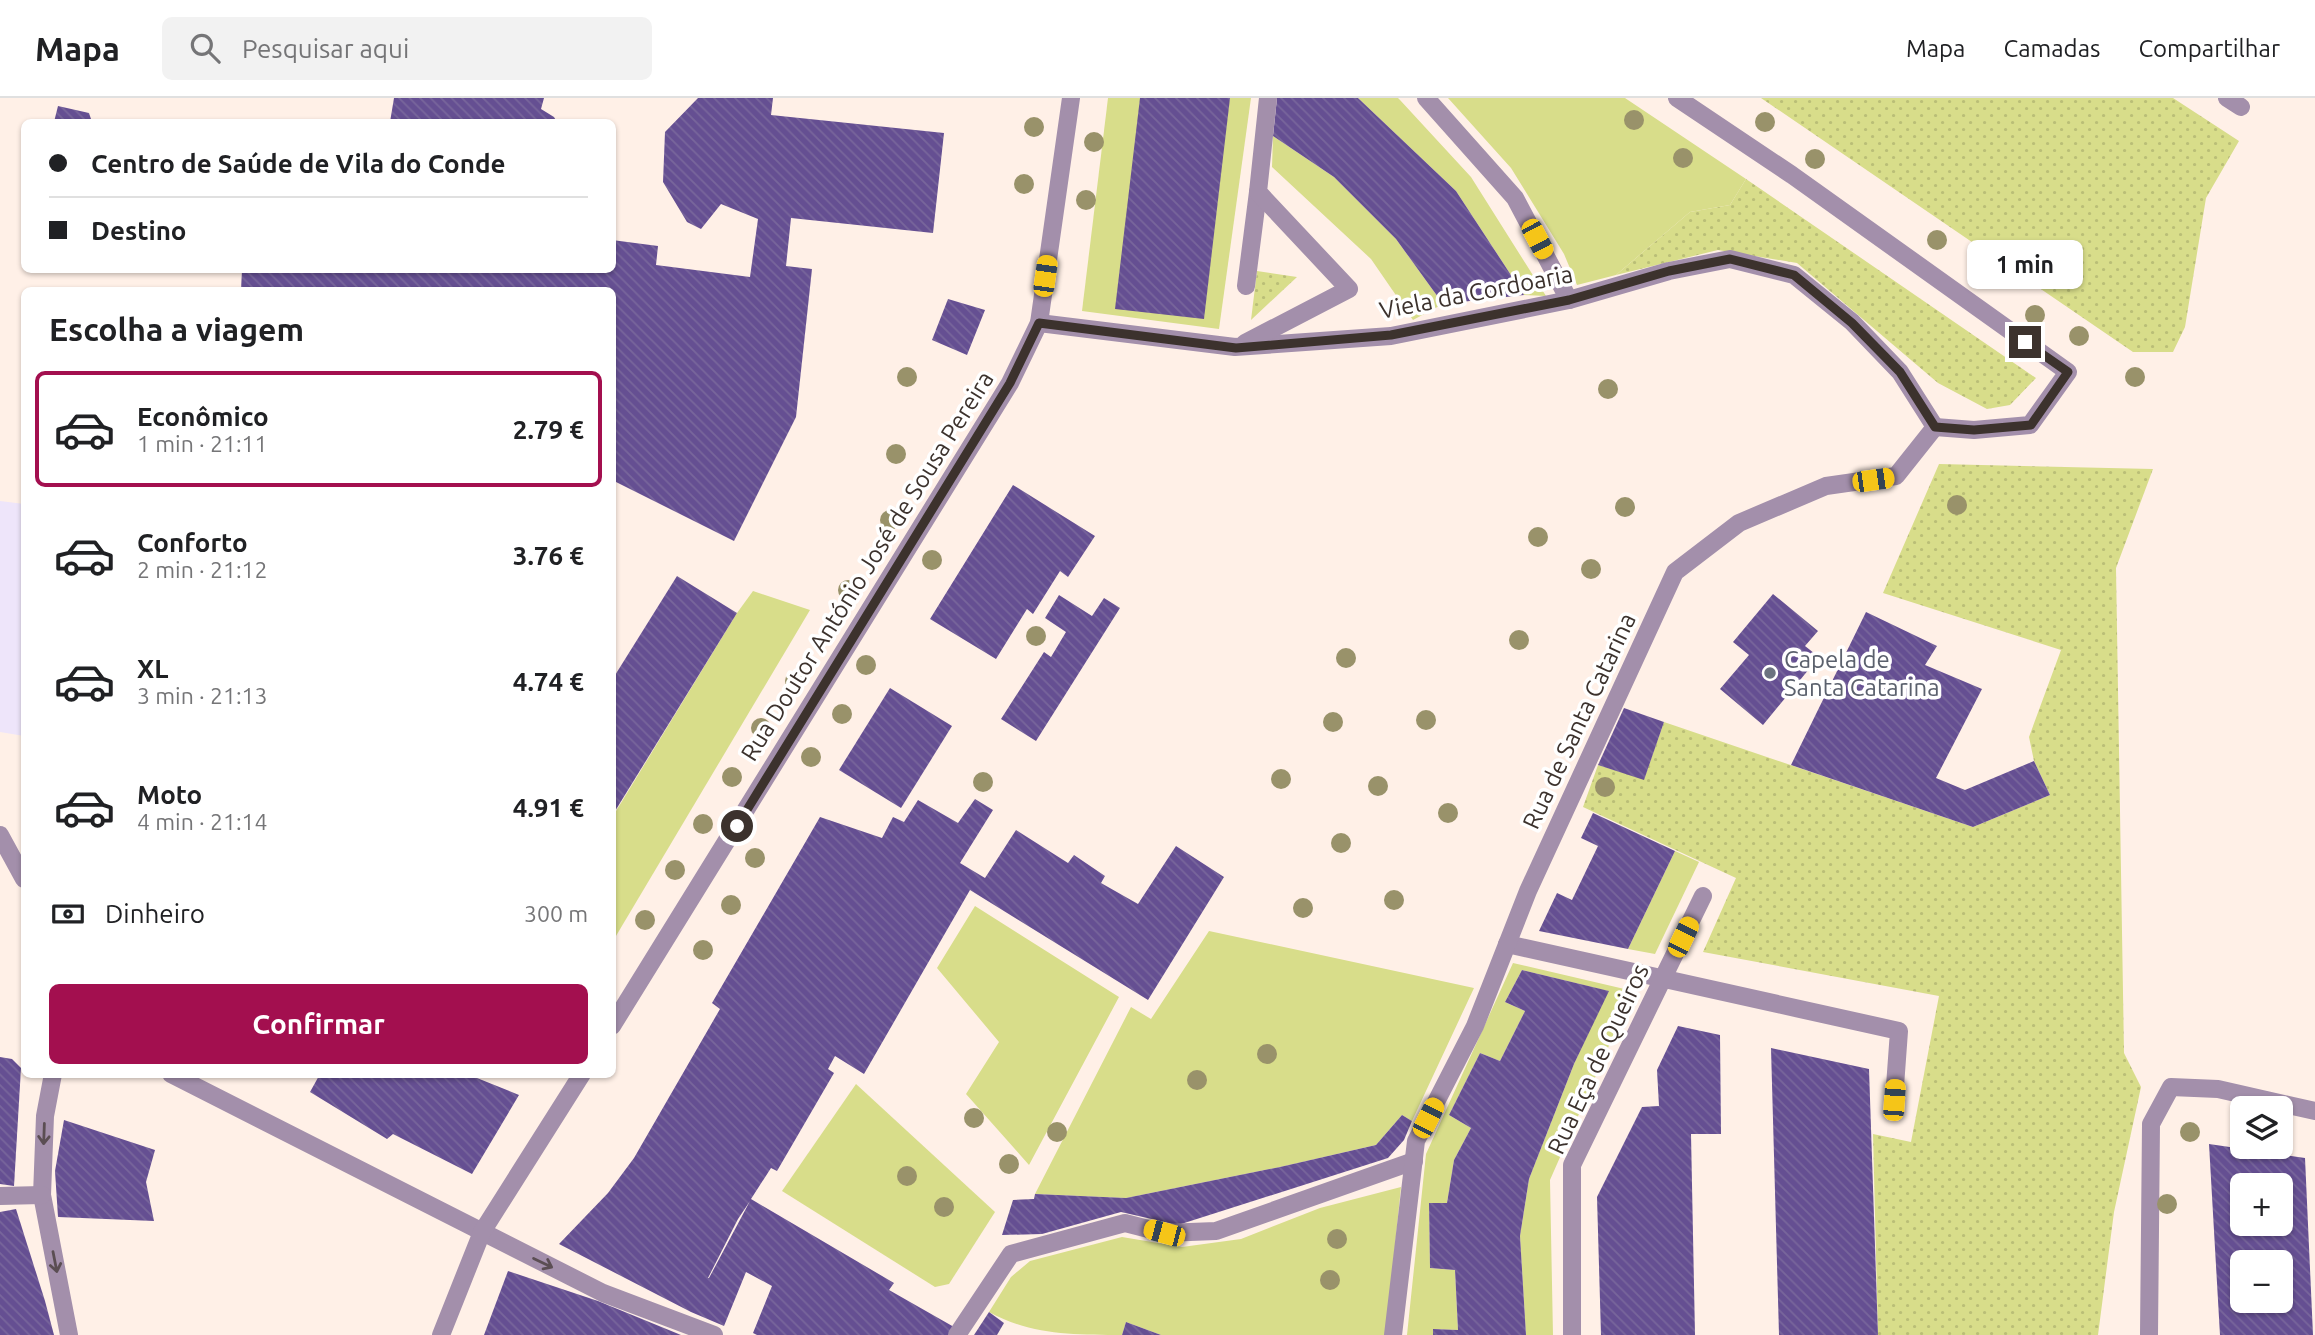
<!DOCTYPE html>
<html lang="pt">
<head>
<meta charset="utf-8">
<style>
	:root { --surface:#fff; --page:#f2f2f2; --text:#202124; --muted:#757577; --line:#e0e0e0; --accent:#a30f4f }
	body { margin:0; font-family:Ubuntu,sans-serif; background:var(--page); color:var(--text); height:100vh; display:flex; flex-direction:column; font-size:26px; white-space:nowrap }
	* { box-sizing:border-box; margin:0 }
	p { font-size:23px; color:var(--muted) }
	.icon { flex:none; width:38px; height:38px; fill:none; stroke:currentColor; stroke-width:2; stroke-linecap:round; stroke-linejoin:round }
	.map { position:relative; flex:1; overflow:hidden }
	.side { position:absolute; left:21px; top:189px; width:595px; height:791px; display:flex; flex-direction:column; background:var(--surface); border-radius:10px; box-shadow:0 2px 5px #0004 }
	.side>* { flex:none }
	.top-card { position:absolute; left:21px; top:21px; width:595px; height:154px; border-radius:10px; box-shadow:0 2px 5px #0004; display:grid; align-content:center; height:154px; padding:0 28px; background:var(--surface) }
	.buttons { position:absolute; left:2230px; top:998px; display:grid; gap:14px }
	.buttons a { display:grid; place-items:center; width:63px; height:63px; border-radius:10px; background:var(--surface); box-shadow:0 2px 5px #0004; font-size:35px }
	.end { position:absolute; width:32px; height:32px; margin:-16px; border:9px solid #3c322d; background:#fff; box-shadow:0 0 0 4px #fff }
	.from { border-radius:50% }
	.bubble { position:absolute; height:49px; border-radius:10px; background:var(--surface); box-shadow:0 2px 5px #0004; font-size:23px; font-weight:700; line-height:49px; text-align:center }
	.car { position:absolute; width:21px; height:42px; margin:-21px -10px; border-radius:9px; box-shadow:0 0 5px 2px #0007; background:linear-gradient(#f5c518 24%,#345 0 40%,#f5c518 0 76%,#345 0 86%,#f5c518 0) }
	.top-card b { display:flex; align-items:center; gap:24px; height:66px; font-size:26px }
	.top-card b+b { border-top:2px solid var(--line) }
	.top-card i { width:18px; height:18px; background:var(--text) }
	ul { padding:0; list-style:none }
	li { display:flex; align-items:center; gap:21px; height:116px; margin:0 14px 10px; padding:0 14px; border:4px solid transparent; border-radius:10px }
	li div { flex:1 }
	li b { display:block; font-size:26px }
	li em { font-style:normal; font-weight:700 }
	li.selected { border-color:var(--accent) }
	li>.icon { width:63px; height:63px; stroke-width:1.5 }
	h2 { padding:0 28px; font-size:32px; line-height:84px }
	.pay { display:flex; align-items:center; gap:18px; height:77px; padding:0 28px; font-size:26px }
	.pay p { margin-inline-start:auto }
	.button { display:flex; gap:14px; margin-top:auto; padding:14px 28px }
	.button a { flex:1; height:80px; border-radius:10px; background:var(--accent); color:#fff; font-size:28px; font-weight:700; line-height:80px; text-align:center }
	header { display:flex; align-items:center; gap:42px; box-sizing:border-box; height:98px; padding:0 35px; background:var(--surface); border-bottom:2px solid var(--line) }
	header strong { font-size:33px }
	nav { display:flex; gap:38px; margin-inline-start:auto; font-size:24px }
	.search { width:490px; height:63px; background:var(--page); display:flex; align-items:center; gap:18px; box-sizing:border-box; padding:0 24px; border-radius:10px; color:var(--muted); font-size:26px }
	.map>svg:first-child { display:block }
	.medical { fill:#eee5fa }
	.grass { fill:url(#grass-dots) }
	.green { fill:#d8dd8a }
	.building { fill:url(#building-back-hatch); fill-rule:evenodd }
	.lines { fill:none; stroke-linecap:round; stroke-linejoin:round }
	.minor { stroke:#a38fab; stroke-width:18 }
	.tree { fill:#99926a }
	.oneway { stroke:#5b4e53 }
	.route { stroke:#3c322d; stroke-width:9 }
	.worship-dot { fill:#6b7280; stroke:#fff; stroke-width:2.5 }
	.labels { text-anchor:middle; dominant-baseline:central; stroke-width:7; stroke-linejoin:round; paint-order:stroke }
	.street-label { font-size:24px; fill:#3c322d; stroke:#fff }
	.worship-label { font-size:24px; fill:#5b616d; stroke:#fff; text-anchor:start }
</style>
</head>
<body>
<header>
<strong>Mapa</strong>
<div class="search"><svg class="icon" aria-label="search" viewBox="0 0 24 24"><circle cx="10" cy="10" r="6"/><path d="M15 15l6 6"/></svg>Pesquisar aqui</div>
<nav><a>Mapa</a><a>Camadas</a><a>Compartilhar</a></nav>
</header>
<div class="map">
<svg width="2315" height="1237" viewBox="0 0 2315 1237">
	<defs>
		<pattern id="grass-dots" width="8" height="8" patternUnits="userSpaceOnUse" patternTransform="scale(1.75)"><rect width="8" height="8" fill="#d8dd8a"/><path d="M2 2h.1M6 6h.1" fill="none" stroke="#babe77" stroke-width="1.8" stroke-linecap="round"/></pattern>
		<pattern id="building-back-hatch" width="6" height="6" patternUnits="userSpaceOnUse" patternTransform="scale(1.75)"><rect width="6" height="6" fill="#654f92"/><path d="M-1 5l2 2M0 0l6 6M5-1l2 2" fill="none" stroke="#78669b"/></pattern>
	</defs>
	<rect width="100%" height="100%" fill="#fff0e7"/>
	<polygon class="medical" points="0,403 24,406 24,638 0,634"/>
	<g class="grass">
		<polygon points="1761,0 2173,0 2239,43 2206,100 2185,229 2173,254 2133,254"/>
		<polygon points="1746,81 2036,280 2010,307 1987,311 1938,285 1797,165 1718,152 1616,177 1690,114 1730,107"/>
		<polygon points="1257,173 1297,179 1251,222"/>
		<polygon points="1939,366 2153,371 2116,470 2124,955 2141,989 2114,1114 2098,1237 1878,1237 1873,1036 1911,1044 1939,898 1703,854 1736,780 1583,709 1598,667 1644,681 1664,624 1973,729 2050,697 2034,663 2029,639 2061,552 1883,495"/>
	</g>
	<g class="green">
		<polygon points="1108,0 1251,0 1219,231 1082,213"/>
		<polygon points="1358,0 1398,0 1400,2 1471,79 1546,198 1524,197 1456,93"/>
		<polygon points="1448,0 1625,0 1746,81 1730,107 1690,114 1616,177 1577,187 1564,156 1511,70"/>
		<polygon points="1273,38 1334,79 1396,141 1443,206 1413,222 1371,161 1272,69"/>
		<polygon points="753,493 810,512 613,843 613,718 737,515"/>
		<polygon points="1675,753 1699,764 1655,856 1628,851"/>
		<polygon points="975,808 1119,899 1029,1067 966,996 999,944 937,870"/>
		<polygon points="1209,833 1474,890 1412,1023 1402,1017 1376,1047 1280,1069 1126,1100 1035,1096 1131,909 1151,921"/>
		<polygon points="1513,865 1633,893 1550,1082 1553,1237 1526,1237 1520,1138 1529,1081 1574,966 1608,893 1522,872 1505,904 1525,913 1500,963 1480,955 1449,1017 1471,1030 1454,1062 1447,1105 1429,1105 1430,1170 1455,1172 1458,1232 1434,1231 1433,1237 1407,1237 1426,1056"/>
		<polygon points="856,986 995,1114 949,1186 935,1189 782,1093"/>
		<path d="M1401,1089L1386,1237H1161L1126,1224L1122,1237C1073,1237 1031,1237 989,1214L1011,1179L1030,1163L1122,1139L1182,1149L1241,1141L1320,1110Z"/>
	</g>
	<g class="building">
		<polygon points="394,0 544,0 541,11 554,19 557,24 390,24"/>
		<polygon points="698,0 773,0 771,17 944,35 933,135 791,120 786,168 812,171 796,319 734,443 612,382 612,192 241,192 242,172 612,172 612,142 658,148 656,167 750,179 758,121 721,106 701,131 687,124 663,84 665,34"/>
		<polygon points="1140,0 1230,0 1204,221 1115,211"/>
		<polygon points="1277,0 1358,0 1456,93 1524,197 1443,206 1396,141 1334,79 1273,38"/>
		<polygon points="58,8 89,15 92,24 54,24"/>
		<polygon points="948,201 985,212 967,257 932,242"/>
		<polygon points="1013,387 1095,438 1068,479 1060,473 1033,516 1027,511 996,561 930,521"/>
		<polygon points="677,478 737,515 612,718 612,582"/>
		<polygon points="1773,496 1818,533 1805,548 1819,559 1763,627 1720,591 1749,557 1733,544"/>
		<polygon points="1059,497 1092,518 1104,500 1120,510 1036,643 1001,621 1044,554 1051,559 1066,534 1045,520"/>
		<polygon points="1866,514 1937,548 1925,567 1982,591 1936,680 1965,692 2034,663 2050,697 1973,729 1791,667"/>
		<polygon points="890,590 952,628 901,710 839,672"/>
		<polygon points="1624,610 1664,624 1644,682 1598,667"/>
		<path d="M975,701L993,712L960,765L985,780L1016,732L1068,765L1074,757L1105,778L1101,785L1138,806L1176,748L1224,779L1148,902L970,792L864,976L835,958L828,971L834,975L777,1073L771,1070L751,1101L894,1185L889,1192L954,1229L949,1237H757L753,1235L772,1188L746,1174L724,1228L691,1214L559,1146L608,1095L634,1060L720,911L712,905L820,719L882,740L893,719L904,724L918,702L958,725ZM750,1103L709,1180H708L738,1121Z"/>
		<polygon points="1593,715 1675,753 1628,851 1539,833 1557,795 1572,802 1598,748 1581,740"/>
		<polygon points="1522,872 1609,893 1574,966 1529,1081 1520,1138 1526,1237 1433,1237 1433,1231 1458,1232 1455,1172 1430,1170 1429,1105 1447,1105 1454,1062 1471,1030 1449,1017 1480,955 1500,963 1525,913 1505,904"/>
		<polygon points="1678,928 1720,937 1721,1036 1691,1036 1695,1237 1601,1237 1597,1099 1642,1009 1659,1008 1657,972"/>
		<polygon points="1771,950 1869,971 1878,1237 1779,1237"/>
		<polygon points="0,959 12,961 21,970 14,1088 0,1086"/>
		<polygon points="320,976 467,976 519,997 472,1076 393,1036 387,1041 310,994"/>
		<polygon points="1402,1017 1412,1023 1404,1042 1388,1060 1178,1127 1121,1114 1042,1136 1002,1137 1013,1102 1034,1101 1035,1096 1126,1100 1280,1069 1376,1047"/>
		<polygon points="64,1022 155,1052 146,1084 154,1123 58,1119 55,1073"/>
		<path d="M2209,1046L2305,1060L2313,1237H2220ZM2242,1087H2280V1125H2242ZM2242,1164H2280V1202H2242Z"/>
		<polygon points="16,1111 45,1203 54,1237 0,1237 0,1114"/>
		<polygon points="508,1173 598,1203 681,1237 484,1237"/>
		<polygon points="989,1214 1004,1225 997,1237 974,1237"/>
		<polygon points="1126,1224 1161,1237 1122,1237"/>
	</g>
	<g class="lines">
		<g class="minor">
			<polyline points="1426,0 1515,100 1569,202"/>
			<polyline points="1677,0 1792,77 2068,274 2030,327 1974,332 1935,329"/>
			<polyline points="2227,0 2241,9"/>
			<polyline points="1246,188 1258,94"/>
			<polyline points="1039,225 1235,249 1391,238 1569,202 1669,173 1730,161 1794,177 1852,224 1900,274 1935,329"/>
			<polyline points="1245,245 1349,191 1258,94 1268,0"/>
			<polyline points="0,737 24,781"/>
			<polyline points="1507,846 1899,933 1894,1002"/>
			<polyline points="612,928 1010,285 1039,225 1071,0"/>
			<polyline points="53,976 45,1018 42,1097 69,1237"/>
			<polyline points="171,976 603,1195 714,1237"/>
			<polyline points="0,1098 42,1097"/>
			<polyline points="441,1237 482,1134 582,976"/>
			<polyline points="957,1237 1011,1156 1125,1125 1164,1135 1216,1133 1414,1063"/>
			<polyline points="1393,1237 1416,1043 1475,928 1528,793 1675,474 1739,425 1826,388 1896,378 1935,329"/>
			<polyline points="1572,1237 1572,1067 1703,798"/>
			<polyline points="2149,1237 2151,1026 2171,989 2218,991 2315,1013"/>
		</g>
	</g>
	<g class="tree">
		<circle cx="1634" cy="22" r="10"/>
		<circle cx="1765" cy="24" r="10"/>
		<circle cx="1034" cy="29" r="10"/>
		<circle cx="1094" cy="44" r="10"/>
		<circle cx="1683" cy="60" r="10"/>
		<circle cx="1815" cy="61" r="10"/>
		<circle cx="1024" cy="86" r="10"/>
		<circle cx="1086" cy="102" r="10"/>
		<circle cx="1937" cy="142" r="10"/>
		<circle cx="1985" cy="174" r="10"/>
		<circle cx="2035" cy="217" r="10"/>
		<circle cx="2079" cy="238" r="10"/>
		<circle cx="907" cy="279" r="10"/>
		<circle cx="2135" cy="279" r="10"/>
		<circle cx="1608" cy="291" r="10"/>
		<circle cx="896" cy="356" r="10"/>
		<circle cx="1957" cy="407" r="10"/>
		<circle cx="1625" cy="409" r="10"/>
		<circle cx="890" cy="422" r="10"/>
		<circle cx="1538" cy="439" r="10"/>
		<circle cx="932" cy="462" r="10"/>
		<circle cx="1591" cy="471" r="10"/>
		<circle cx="848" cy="492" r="10"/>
		<circle cx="1036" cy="538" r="10"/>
		<circle cx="1519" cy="542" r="10"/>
		<circle cx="1346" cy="560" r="10"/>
		<circle cx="866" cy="567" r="10"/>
		<circle cx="795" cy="583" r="10"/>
		<circle cx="842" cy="616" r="10"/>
		<circle cx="1426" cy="622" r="10"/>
		<circle cx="1333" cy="624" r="10"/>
		<circle cx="761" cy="630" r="10"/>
		<circle cx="811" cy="659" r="10"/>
		<circle cx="732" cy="679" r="10"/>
		<circle cx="1281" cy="681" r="10"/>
		<circle cx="983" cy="684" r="10"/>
		<circle cx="1378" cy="688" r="10"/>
		<circle cx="1605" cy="689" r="10"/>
		<circle cx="1448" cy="715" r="10"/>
		<circle cx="703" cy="726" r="10"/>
		<circle cx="1341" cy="745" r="10"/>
		<circle cx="755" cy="760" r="10"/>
		<circle cx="675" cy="772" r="10"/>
		<circle cx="1394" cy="802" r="10"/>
		<circle cx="731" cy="807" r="10"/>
		<circle cx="1303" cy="810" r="10"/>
		<circle cx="645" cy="822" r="10"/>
		<circle cx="703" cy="852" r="10"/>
		<circle cx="1267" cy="956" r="10"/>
		<circle cx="1197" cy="982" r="10"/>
		<circle cx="974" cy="1020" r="10"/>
		<circle cx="1057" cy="1034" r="10"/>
		<circle cx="2190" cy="1034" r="10"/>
		<circle cx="1009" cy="1066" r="10"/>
		<circle cx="907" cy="1078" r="10"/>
		<circle cx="2167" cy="1106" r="10"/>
		<circle cx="944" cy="1109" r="10"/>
		<circle cx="1337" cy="1141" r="10"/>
		<circle cx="1330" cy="1182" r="10"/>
	</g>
	<defs><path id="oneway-shaft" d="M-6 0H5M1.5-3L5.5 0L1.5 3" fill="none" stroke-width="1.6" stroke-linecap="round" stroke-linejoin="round" transform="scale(1.75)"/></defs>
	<g class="oneway">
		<use href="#oneway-shaft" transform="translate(44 1036) rotate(92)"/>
		<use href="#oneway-shaft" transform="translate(55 1164) rotate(79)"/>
		<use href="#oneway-shaft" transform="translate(543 1165) rotate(26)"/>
	</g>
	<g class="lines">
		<polyline class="route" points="737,728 1010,285 1039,225 1236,250 1391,237 1569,202 1669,173 1730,161 1794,177 1852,225 1900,274 1935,329 1974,332 2031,327 2068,274 2025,244"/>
	</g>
	<circle class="worship-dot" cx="1770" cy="575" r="7"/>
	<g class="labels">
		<g class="street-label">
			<text transform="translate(1476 194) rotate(-11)">Viela da Cordoaria</text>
			<text transform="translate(867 468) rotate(-58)">Rua Doutor António José de Sousa Pereira</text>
			<text transform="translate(1579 623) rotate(-65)">Rua de Santa Catarina</text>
			<text transform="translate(1598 961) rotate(-65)">Rua Eça de Queiros</text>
		</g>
		<g class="worship-label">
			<text x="1784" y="561">Capela de<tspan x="1784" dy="28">Santa Catarina</tspan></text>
		</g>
	</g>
</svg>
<div class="buttons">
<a><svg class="icon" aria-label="layers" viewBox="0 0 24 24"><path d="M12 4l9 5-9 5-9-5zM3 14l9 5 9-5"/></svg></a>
<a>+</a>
<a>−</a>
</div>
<i class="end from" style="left:737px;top:728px"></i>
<i class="end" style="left:2025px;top:244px"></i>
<div class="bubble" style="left:1967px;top:142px;width:116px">1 min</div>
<i class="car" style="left:1537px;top:141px;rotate:152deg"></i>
<i class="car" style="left:1045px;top:178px;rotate:8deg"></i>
<i class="car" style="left:1873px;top:382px;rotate:82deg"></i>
<i class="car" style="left:1683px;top:839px;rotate:26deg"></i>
<i class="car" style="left:1894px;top:1002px;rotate:4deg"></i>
<i class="car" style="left:1428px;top:1020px;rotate:27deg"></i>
<i class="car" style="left:1164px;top:1135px;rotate:285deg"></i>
<div class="top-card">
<b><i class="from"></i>Centro de Saúde de Vila do Conde</b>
<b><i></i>Destino</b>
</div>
<section class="side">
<h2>Escolha a viagem</h2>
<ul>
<li class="selected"><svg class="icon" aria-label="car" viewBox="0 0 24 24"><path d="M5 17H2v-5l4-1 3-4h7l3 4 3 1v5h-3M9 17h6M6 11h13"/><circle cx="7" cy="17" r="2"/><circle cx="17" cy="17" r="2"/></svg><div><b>Econômico</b><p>1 min · 21:11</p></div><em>2.79 €</em></li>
<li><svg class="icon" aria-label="car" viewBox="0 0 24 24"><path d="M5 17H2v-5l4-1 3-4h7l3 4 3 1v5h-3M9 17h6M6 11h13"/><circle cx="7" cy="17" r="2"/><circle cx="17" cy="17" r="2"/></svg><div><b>Conforto</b><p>2 min · 21:12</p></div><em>3.76 €</em></li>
<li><svg class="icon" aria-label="car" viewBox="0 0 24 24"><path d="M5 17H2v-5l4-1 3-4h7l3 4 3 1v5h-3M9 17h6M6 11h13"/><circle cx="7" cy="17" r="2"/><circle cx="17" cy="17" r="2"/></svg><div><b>XL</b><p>3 min · 21:13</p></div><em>4.74 €</em></li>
<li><svg class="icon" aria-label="car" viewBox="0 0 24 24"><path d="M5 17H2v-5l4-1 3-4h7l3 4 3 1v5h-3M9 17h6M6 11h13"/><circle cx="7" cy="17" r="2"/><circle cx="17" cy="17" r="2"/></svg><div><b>Moto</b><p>4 min · 21:14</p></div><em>4.91 €</em></li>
</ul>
<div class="pay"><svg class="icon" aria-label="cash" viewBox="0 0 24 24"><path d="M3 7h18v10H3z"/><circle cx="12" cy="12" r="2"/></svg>Dinheiro<p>300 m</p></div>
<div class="button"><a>Confirmar</a></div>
</section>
</div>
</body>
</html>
